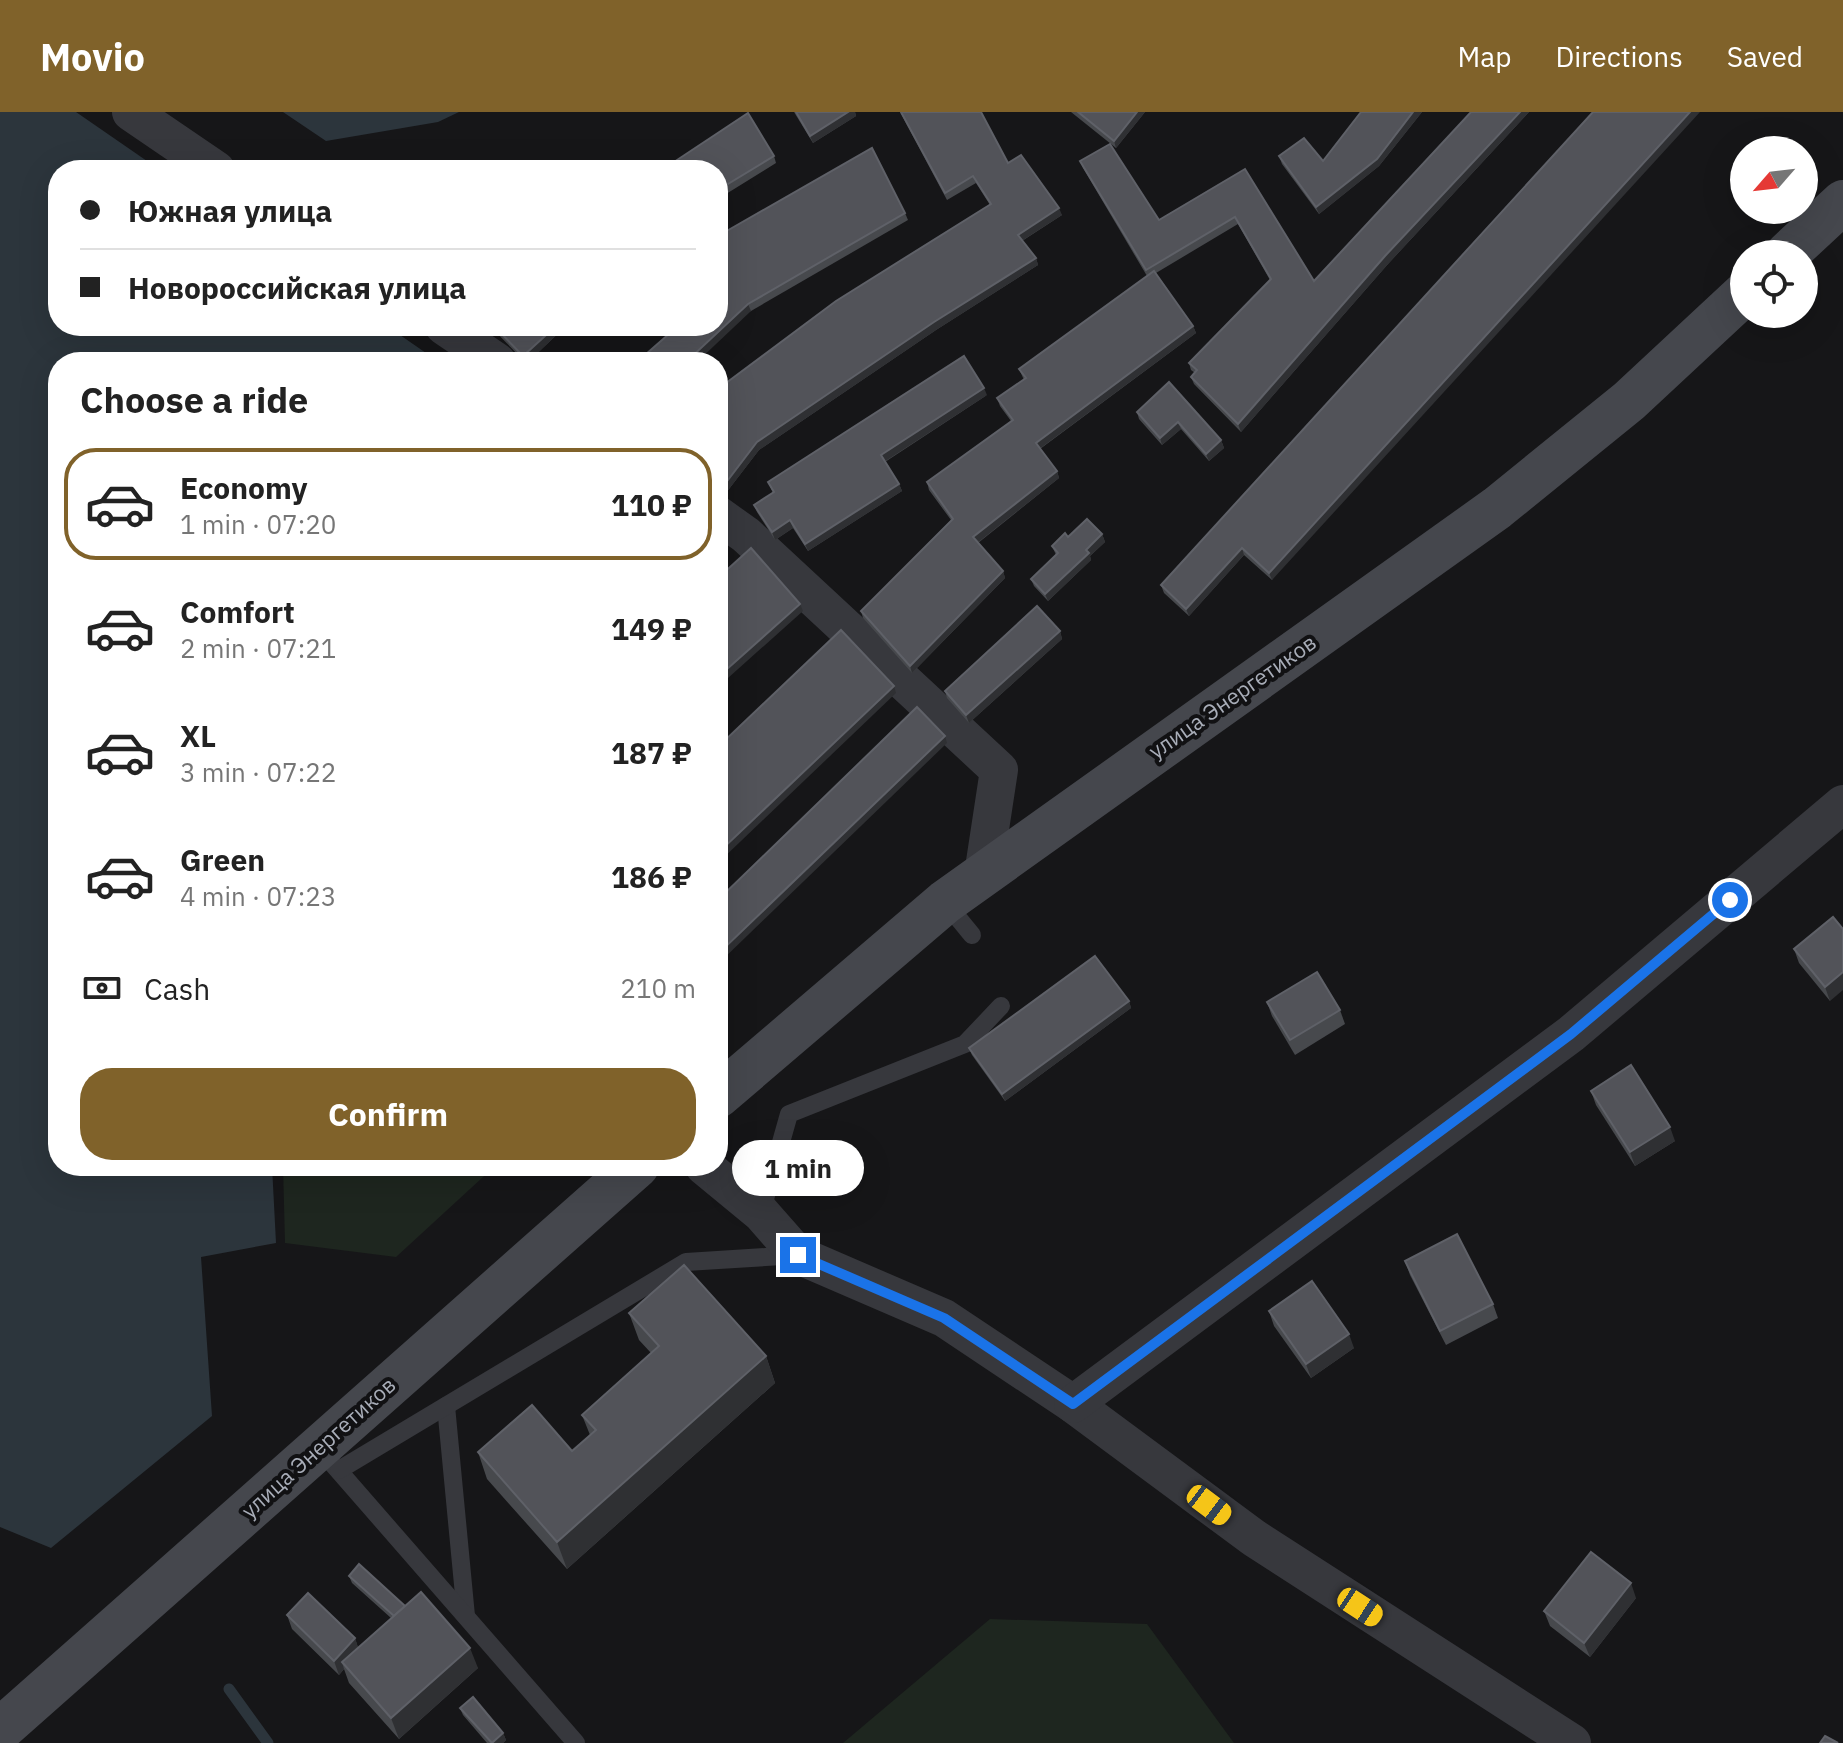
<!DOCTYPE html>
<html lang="en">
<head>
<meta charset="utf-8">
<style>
	:root { --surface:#fff; --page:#f6f6f6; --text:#222; --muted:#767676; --line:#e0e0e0; --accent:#80622a }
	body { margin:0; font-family:"IBM Plex Sans",sans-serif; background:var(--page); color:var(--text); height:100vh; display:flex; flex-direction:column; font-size:30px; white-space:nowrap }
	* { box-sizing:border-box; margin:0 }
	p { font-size:26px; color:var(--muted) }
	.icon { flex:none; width:44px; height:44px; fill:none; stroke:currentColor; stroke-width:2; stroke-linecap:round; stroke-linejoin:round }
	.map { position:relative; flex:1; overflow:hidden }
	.drawer { position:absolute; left:48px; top:240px; width:680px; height:824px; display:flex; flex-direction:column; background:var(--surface); border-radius:32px; box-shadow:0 8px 32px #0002 }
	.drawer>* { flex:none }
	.guide { position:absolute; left:48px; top:48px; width:680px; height:176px; border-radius:32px; box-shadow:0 8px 32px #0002; display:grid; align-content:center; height:176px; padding:0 32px; background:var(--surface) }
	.needle { width:52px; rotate:242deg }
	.tools { position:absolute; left:1730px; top:24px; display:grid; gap:16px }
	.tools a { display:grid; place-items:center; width:88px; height:88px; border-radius:50%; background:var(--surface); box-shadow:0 8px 32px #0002; font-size:40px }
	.end { position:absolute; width:36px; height:36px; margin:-18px; border:10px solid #1a73e8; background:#fff; box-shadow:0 0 0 4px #fff }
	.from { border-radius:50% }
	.bubble { position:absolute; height:56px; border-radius:28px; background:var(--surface); box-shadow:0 8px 32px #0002; font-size:26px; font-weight:700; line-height:56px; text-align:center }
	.car { position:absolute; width:24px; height:48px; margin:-24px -12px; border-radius:10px; box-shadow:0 0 6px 2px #0007; background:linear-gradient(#f5c518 24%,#345 0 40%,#f5c518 0 76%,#345 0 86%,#f5c518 0) }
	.guide b { display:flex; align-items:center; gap:28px; height:76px; font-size:30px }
	.guide b+b { border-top:2px solid var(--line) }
	.guide i { width:20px; height:20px; background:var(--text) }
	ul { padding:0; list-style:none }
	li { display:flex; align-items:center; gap:24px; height:112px; margin:0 16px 12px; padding:0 16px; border:4px solid transparent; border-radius:32px }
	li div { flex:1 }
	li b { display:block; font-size:30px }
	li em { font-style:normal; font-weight:700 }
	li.selected { border-color:var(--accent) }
	li>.icon { width:72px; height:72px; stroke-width:1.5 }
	h2 { padding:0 32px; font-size:36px; line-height:96px }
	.pay { display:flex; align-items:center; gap:20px; height:88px; padding:0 32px; font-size:30px }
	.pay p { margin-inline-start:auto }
	.cta { display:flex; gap:16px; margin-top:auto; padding:16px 32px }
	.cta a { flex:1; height:92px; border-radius:32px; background:var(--accent); color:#fff; font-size:32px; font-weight:700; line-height:92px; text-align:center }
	header { display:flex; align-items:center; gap:48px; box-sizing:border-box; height:112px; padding:0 40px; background:var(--accent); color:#fff }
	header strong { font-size:38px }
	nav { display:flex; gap:44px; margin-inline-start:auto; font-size:28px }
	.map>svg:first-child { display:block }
	.green { fill:#1e261f }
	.water { fill:#2c353c }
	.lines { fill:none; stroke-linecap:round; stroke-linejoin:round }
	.stream { stroke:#2c353c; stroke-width:11 }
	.service { stroke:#37383d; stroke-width:18 }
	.minor { stroke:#37383d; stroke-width:38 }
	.secondary { stroke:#45474d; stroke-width:44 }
	.wall { fill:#47494d }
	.shaded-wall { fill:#2f3033 }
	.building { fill:#525359; stroke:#5f6168; stroke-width:2 }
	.route { stroke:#1a73e8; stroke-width:10 }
	.labels { text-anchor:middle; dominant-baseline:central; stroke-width:8; stroke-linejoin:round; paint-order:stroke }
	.street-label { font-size:22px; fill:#a8adb8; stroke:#111113 }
</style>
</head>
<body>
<header>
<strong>Movio</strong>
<nav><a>Map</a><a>Directions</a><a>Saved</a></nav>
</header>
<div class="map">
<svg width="1843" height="1631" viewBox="0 0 1843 1631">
	<rect width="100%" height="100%" fill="#161618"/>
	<g class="green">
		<polygon points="283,1054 495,1054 396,1145 285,1131"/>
		<polygon points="990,1507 1147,1512 1234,1631 843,1631"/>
	</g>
	<g class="water">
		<polygon points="0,0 76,0 160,58 58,58 58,214 387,214 439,250 58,250 58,1054 272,1054 276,1131 201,1145 212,1304 51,1436 0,1415"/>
		<polygon points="283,0 459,0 438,10 326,29"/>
	</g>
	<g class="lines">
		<polyline class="stream" points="229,1577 268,1631"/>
		<g class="service">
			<polyline points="945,790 972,823"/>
			<polyline points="761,1101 789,1002 965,932 1001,894"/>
			<polyline points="446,1294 466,1504"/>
			<polyline points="331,1350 576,1631"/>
			<polyline points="339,1358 686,1150 798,1143"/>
		</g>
		<g class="minor">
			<polyline points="131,0 216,58"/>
			<polyline points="444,214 497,250"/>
			<polyline points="718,403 746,423 999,658 983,763"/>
			<polyline points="704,1054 761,1101 798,1143 944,1206 1073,1292 1254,1426 1572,1631"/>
			<polyline points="1073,1292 1571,922 1843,692"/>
		</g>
		<g class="secondary">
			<polyline points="1787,142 1843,90"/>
			<polyline points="718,984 945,790 1497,396 1629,289 1744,182"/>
			<polyline points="0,1618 637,1054"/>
		</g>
	</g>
	<g class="wall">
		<polygon points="794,0 855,0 856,4 813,31"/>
		<polygon points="900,0 981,0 1008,51 1062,103 1022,129 1036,146 1038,153 936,218 759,338 719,390 718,389 718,277 990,93 976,71 947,88"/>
		<polygon points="1071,0 1145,0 1116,36"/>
		<polygon points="1361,0 1422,0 1379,54 1319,102 1282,52 1279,44 1323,49"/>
		<polygon points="1471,0 1529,0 1388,152 1241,320 1194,272 1191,265 1195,261 1191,258 1189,251 1270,168 1238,112 1156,161 1193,214 1196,221 1040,337 1057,359 1059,366 978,431 1003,459 1005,466 912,561 863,506 861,499 951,408 929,378 927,370 1011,309 1000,294 997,286 1024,268 1019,257 1147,164 1083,56 1080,49 1159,108 1245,57 1314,169"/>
		<polygon points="1593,0 1272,468 1244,443 1189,504 1164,481 1161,473"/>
		<polygon points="774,44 776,51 718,87 718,58 669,58 668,54"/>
		<polygon points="905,101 908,108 751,199 718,214 718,124"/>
		<polygon points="490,214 566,214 528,250 525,250"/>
		<polygon points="1169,270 1221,328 1224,336 1209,349 1181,317 1162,333 1139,307 1137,300"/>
		<polygon points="987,283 885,350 899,372 902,379 808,439 793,416 775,428 757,400 754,393 773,381 768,370"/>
		<polygon points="1102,422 1105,430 1090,444 1091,448 1048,489 1034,474 1031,467 1056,443 1052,434 1068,425"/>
		<polygon points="1060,519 1062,527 969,611 947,586 945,579"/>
		<polygon points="1843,817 1830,889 1799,851 1794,837"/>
		<polygon points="1129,889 1131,896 1005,989 972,943 969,936"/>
		<polygon points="1267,890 1340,898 1345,912 1295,943 1272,904"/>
		<polygon points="1591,979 1675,1029 1635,1054 1596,993"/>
		<polygon points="1405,1149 1493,1192 1498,1206 1446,1233 1410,1163"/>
		<polygon points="1269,1199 1354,1236 1311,1266 1274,1214"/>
		<polygon points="629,1201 766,1244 775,1271 567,1457 487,1367 478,1340 572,1339 590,1323 582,1303 651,1241 639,1228"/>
		<polygon points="349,1464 405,1494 478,1556 399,1627 349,1571 344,1557 339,1563 292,1517 287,1503 355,1526 358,1536 391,1506 352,1471"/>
		<polygon points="1636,1486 1590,1545 1550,1514 1544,1499"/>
		<polygon points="460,1596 503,1621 506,1628 503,1631 487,1631 463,1603"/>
	</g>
	<g class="shaded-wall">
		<polygon points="848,0 855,0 856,4 813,31 810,24"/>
		<polygon points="1137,0 1145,0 1116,36 1114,29"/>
		<polygon points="1413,0 1422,0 1379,54 1319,102 1316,95"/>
		<polygon points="1520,0 1529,0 1388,152 1241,320 1238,312 1385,144"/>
		<polygon points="1690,0 1700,0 1272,468 1269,461"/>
		<polygon points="1059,96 1062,103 1020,130 1018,123"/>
		<polygon points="1036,146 1038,153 936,218 759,338 719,390 718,381 757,330 934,210"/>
		<polygon points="748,192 751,199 697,250 686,250"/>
		<polygon points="556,214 566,214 528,250 526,250 523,244"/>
		<polygon points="1193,214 1196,221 1038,338 1036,331"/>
		<polygon points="984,276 987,283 884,350 881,343"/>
		<polygon points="1178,310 1181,317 1162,333 1160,326"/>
		<polygon points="1221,328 1224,336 1209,349 1206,342"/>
		<polygon points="1057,359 1059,366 976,432 973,425"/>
		<polygon points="899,372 902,379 808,439 805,432"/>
		<polygon points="790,408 793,416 775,428 772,420"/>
		<polygon points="1102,422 1105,430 1090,444 1091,448 1048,489 1045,482 1086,438"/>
		<polygon points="1242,436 1244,443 1189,504 1186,497"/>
		<polygon points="1003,459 1005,466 912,561 910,554"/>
		<polygon points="800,492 803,499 718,575 718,565"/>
		<polygon points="1060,519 1062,527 969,611 966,603"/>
		<polygon points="894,574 896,581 718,751 718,741"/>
		<polygon points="945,624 947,631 718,852 718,842"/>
		<polygon points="1843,860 1843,878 1830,889 1825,875"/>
		<polygon points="1129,889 1131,896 1005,989 1002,982"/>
		<polygon points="1670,1015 1675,1029 1635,1054 1630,1040"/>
		<polygon points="1349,1222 1354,1236 1311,1266 1306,1252"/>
		<polygon points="766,1244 775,1271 567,1457 557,1430"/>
		<polygon points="1631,1471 1636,1486 1590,1545 1584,1531"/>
		<polygon points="355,1526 360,1541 342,1550 344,1557 339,1563 334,1549"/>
		<polygon points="470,1536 478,1556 399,1627 391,1606"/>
		<polygon points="503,1621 506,1628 503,1631 492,1631"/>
	</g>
	<g class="building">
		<polygon points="796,0 848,0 810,24"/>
		<polygon points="901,0 981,0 1008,51 1021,43 1059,96 1018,123 1036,146 934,210 757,330 718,381 718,277 836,189 991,92 973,64 945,81"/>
		<polygon points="1078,0 1137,0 1114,29"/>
		<polygon points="1361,0 1413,0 1377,47 1316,95 1279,44 1304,26 1323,49"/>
		<polygon points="1471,0 1520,0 1385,144 1238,312 1191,265 1197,258 1189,251 1271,167 1235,105 1146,158 1080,49 1110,32 1159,108 1245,57 1314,169"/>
		<polygon points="1593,0 1690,0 1269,461 1242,436 1186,497 1161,473"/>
		<polygon points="748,1 774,44 718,78 718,58 670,58 668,54"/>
		<polygon points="872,36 905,101 748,192 686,250 637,250 678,214 718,214 718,124"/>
		<polygon points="1154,159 1193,214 1036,331 1057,359 973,425 1003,459 910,554 861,499 953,407 927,370 1013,308 997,286 1026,266 1019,257"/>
		<polygon points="494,214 556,214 523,244"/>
		<polygon points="964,244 984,276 881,343 899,372 805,432 790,408 772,420 754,393 774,380 768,370"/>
		<polygon points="1169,270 1221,328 1206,342 1178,310 1160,326 1137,300"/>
		<polygon points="1087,407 1102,422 1086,438 1089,441 1045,482 1031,467 1058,441 1052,434 1065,421 1068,425"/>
		<polygon points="751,436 800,492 718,565 718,466"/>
		<polygon points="1037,494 1060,519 966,603 945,579"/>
		<polygon points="841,518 894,574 718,741 718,635"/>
		<polygon points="917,595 945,624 718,842 718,788"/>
		<polygon points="1833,805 1843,817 1843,860 1825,875 1794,837"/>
		<polygon points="1095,844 1129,889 1002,982 969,936"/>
		<polygon points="1317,860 1340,898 1290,928 1267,890"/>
		<polygon points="1631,953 1670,1015 1630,1040 1591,979"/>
		<polygon points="1457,1122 1493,1192 1440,1219 1405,1149"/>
		<polygon points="684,1153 766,1244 557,1430 478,1340 532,1293 572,1339 596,1318 582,1303 659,1234 629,1201"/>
		<polygon points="1312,1169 1349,1222 1306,1252 1269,1199"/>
		<polygon points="1591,1440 1631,1471 1584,1531 1544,1499"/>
		<polygon points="359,1452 405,1494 394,1504 349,1464"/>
		<polygon points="421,1480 470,1536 391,1606 342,1550"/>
		<polygon points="308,1481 355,1526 334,1549 287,1503"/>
		<polygon points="473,1585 503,1621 492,1631 460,1596"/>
		<polygon points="1825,1624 1838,1631 1820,1631"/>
	</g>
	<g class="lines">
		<polyline class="route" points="798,1143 944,1206 1073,1292 1571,922 1730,788"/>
	</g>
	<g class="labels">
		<g class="street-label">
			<text transform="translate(1232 584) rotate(-35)">улица Энергетиков</text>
			<text transform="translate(318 1335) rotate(-42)">улица Энергетиков</text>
		</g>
	</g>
</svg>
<div class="tools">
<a><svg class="needle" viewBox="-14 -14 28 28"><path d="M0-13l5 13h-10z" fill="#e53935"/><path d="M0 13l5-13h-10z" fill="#767676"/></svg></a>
<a><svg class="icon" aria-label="locate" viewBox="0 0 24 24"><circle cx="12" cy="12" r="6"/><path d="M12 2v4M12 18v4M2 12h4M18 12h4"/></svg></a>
</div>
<i class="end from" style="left:1730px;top:788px"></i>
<i class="end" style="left:798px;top:1143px"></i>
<div class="bubble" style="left:732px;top:1028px;width:132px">1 min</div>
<i class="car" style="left:1209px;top:1393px;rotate:127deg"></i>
<i class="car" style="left:1360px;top:1495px;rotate:123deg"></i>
<div class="guide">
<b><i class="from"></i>Южная улица</b>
<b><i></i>Новороссийская улица</b>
</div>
<section class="drawer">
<h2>Choose a ride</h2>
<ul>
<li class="selected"><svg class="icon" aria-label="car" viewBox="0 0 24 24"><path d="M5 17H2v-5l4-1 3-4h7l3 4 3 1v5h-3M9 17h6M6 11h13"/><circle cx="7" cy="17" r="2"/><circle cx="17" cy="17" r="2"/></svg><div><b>Economy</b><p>1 min · 07:20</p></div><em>110 ₽</em></li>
<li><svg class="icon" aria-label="car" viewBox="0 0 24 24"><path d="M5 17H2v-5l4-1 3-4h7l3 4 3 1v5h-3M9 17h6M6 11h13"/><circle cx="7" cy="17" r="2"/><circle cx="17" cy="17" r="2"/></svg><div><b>Comfort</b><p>2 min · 07:21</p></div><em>149 ₽</em></li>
<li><svg class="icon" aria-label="car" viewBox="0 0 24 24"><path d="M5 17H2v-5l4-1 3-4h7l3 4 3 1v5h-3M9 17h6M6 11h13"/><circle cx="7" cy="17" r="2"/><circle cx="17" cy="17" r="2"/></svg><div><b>XL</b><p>3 min · 07:22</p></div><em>187 ₽</em></li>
<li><svg class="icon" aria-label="car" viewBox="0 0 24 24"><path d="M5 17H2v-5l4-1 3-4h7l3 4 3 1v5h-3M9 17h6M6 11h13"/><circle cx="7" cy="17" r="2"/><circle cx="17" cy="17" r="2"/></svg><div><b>Green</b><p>4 min · 07:23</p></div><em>186 ₽</em></li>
</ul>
<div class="pay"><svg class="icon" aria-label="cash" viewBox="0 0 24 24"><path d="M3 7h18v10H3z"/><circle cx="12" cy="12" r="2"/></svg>Cash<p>210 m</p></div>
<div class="cta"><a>Confirm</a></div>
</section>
</div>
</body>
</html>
